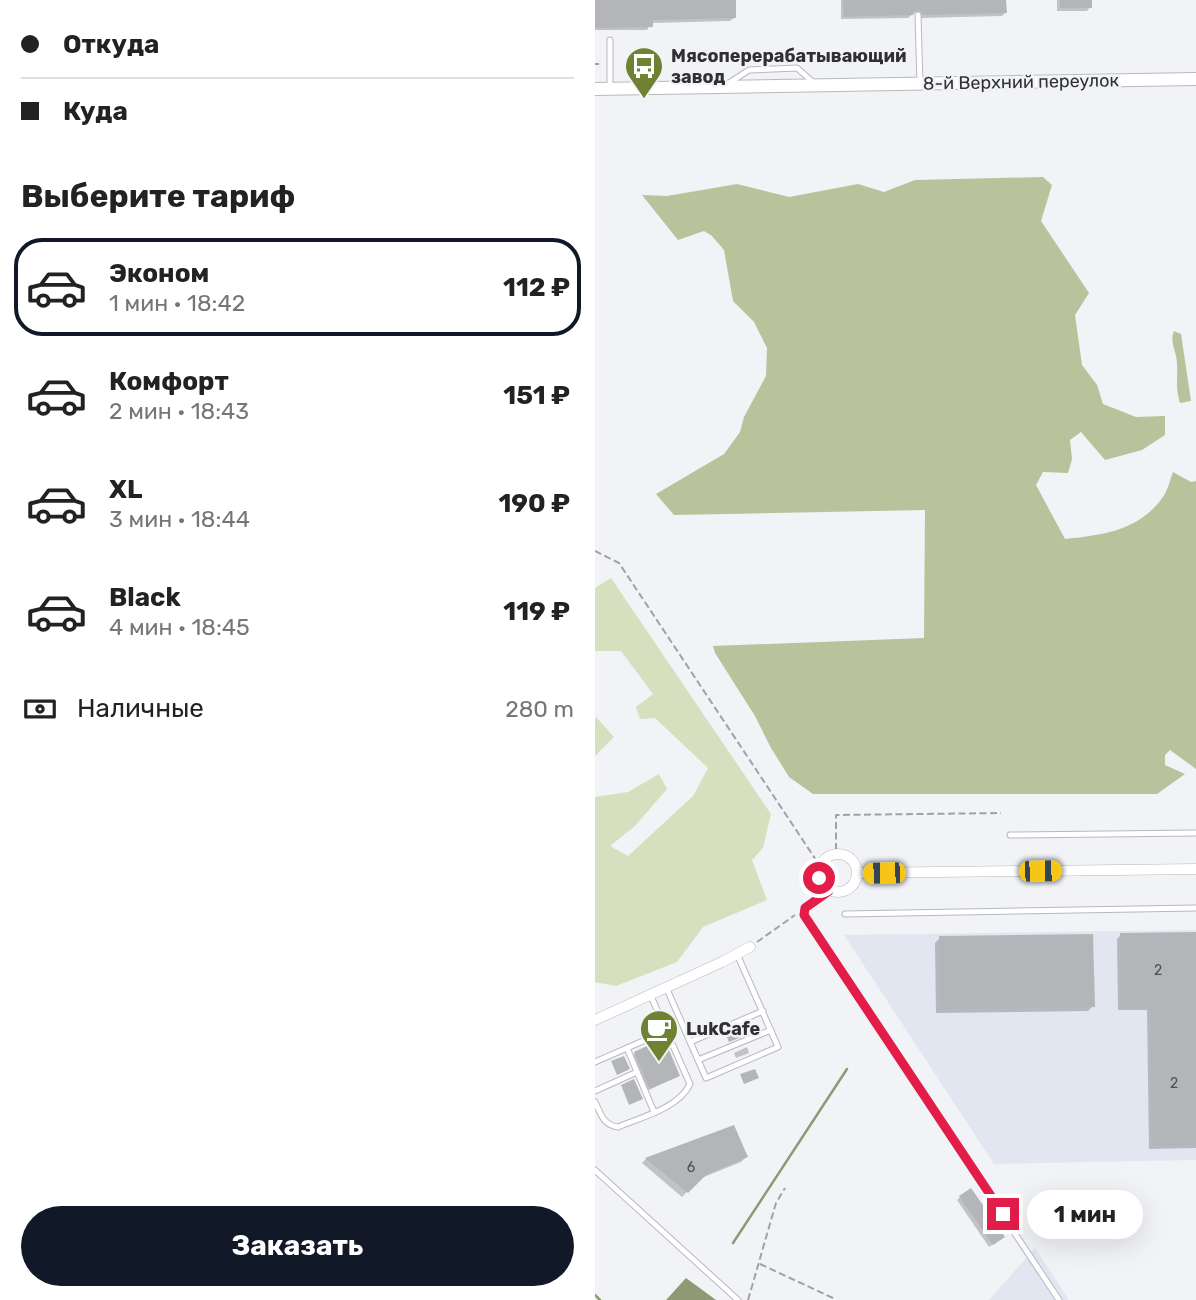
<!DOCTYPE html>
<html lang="ru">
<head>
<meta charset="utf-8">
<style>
	:root { --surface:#fff; --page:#f6f6f6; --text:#222; --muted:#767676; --line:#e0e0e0; --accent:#111827 }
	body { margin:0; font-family:Rubik,sans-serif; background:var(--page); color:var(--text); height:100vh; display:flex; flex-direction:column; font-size:26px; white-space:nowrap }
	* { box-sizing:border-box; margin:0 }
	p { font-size:23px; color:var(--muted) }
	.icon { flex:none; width:38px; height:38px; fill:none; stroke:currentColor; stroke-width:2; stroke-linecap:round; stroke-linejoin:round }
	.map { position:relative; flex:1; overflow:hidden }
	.drawer { display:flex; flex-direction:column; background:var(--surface); width:595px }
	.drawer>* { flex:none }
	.hud { display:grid; align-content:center; height:154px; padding:0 21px; background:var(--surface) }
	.end { position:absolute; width:32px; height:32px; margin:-16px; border:9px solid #e11d48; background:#fff; box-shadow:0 0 0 4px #fff }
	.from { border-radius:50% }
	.bubble { position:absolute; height:49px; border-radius:24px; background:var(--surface); box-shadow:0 7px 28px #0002; font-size:23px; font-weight:700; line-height:49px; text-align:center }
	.car { position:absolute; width:21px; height:42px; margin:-21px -10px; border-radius:9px; box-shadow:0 0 5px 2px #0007; background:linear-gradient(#f5c518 24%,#345 0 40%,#f5c518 0 76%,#345 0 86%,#f5c518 0) }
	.hud b { display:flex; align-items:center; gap:24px; height:66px; font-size:26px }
	.hud b+b { border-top:2px solid var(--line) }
	.hud i { width:18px; height:18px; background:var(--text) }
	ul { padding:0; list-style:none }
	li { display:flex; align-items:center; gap:21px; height:98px; margin:0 14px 10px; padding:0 7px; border:4px solid transparent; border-radius:28px }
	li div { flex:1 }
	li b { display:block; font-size:26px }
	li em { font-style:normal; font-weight:700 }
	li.selected { border-color:var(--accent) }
	li>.icon { width:63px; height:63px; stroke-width:1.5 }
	h2 { padding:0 21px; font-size:32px; line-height:84px }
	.pay { display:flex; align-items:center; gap:18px; height:77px; padding:0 21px; font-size:26px }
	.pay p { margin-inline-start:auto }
	.action { display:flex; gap:14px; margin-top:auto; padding:14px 21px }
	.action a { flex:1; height:80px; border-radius:42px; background:var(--accent); color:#fff; font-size:28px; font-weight:700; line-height:80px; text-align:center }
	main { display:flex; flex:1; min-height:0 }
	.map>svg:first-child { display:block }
	.built { fill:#e2e6f1 }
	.green { fill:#d6e0be }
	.forest { fill:#b8c39c }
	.water { fill:#8f9a74 }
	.shadow { fill:#0003 }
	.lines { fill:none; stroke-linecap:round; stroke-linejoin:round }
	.stream { stroke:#8f9a74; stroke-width:2.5 }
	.building { fill:#b3b5b9 }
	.service-casing { stroke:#b8b9be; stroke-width:7 }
	.minor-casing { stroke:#b8b9be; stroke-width:11 }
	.tertiary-casing { stroke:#b8b9be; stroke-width:14 }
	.path { stroke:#a1a2a5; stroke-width:2; stroke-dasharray:7 3.5; stroke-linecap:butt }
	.service { stroke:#fff; stroke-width:5 }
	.minor { stroke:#fff; stroke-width:10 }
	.tertiary { stroke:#fff; stroke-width:12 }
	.route { stroke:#e11d48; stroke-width:9 }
	.labels { text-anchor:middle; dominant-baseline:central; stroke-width:5; stroke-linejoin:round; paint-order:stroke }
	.number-label { font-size:14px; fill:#515154 }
	.poi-label { font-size:18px; font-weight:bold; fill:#303032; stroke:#f1f3f7; text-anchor:start }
	.street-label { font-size:18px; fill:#303032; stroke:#f1f3f7 }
</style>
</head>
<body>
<main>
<section class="drawer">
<div class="hud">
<b><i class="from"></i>Откуда</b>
<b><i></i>Куда</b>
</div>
<h2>Выберите тариф</h2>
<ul>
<li class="selected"><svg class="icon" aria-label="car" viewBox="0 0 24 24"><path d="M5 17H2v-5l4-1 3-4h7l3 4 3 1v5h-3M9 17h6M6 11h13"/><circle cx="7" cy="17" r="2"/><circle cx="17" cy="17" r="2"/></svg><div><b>Эконом</b><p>1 мин · 18:42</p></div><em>112 ₽</em></li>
<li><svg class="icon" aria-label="car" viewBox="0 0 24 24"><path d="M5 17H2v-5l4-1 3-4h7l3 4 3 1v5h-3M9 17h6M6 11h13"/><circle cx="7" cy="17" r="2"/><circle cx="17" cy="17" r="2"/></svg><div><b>Комфорт</b><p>2 мин · 18:43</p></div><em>151 ₽</em></li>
<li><svg class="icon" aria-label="car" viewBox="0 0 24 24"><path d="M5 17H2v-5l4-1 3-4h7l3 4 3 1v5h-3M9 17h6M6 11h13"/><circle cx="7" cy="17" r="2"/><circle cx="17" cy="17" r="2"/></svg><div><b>XL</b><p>3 мин · 18:44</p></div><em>190 ₽</em></li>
<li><svg class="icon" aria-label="car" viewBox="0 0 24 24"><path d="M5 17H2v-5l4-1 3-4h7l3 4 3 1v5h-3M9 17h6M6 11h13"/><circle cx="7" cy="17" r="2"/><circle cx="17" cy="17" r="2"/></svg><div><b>Black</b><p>4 мин · 18:45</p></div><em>119 ₽</em></li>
</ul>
<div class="pay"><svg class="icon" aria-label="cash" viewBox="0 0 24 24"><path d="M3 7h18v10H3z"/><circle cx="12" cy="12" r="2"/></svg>Наличные<p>280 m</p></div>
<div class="action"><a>Заказать</a></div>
</section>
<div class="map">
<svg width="601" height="1300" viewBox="0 0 601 1300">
	<rect width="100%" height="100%" fill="#f1f3f7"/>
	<g class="built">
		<polygon points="601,930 601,1160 399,1164 249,935"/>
		<polygon points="440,1248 474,1300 394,1300"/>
	</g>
	<g class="green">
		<polygon points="16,578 176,814 168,848 157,860 172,900 108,927 82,962 21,986 0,982 0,797 33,792 64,774 72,789 40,826 15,846 33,856 98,796 113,768 60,718 45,719 41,707 58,694 26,651 0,651 0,588"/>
		<polygon points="1,717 19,737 0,756 0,719"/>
	</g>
	<g class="forest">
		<path d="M448,177L457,185L446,221L494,293L480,315L487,365L502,385L508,404L541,417L570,416V435L547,450L510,460L486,432L475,440L477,459L473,473L448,472L441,485L470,539C507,535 544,531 568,497C573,490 575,480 578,472L596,482L601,481V769L575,750L570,755V765L590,774L562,794H218L194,777L176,748L160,716L120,653L118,646L329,638L330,510L79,515L61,494L129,454L145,432L149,417L171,376L172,348L159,322L138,301L129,250L117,236L109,231L83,240L47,195L72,196L142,184L194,197L263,184L289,192L320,180Z"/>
		<path d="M579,331L586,334L596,401L585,403C580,384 583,381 582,364C582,352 574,342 579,331Z"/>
	</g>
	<polygon class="water" points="91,1278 121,1300 71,1300"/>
	<g class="shadow">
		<polygon points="0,0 139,0 139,18 135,21 56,23 52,30 0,30"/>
		<polygon points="246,0 410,0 410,13 407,16 325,18 320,12 313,18 246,19"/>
		<polygon points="462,0 495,0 495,7 492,11 462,11"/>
		<polygon points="601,934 601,1148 554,1149 552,1010 523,1010 522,939 526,935"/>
		<polygon points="345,938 498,1006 493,1011 341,1013 340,943"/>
		<polygon points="152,1047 154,1053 141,1058 139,1053"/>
		<polygon points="40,1053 83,1075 52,1091 37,1056"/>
		<polygon points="138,1127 151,1157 146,1162 104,1179 87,1197 47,1163 51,1159"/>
		<polygon points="365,1197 404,1240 394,1247 362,1200"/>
	</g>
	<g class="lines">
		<g class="stream">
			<polyline points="138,1243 252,1069"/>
			<polyline points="0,1295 5,1300"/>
		</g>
	</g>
	<g class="building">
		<polygon points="0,0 141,0 141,18 58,20 58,27 0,28"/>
		<polygon points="248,0 411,0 412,13 328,15 324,10 320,11 318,15 249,17"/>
		<rect x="465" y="0" width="32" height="8"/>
		<polygon points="601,932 601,1145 557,1146 555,1007 526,1007 525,933"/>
		<polygon points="498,934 500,1007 345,1009 344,936"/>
		<polygon points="145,1027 149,1036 134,1042 130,1033"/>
		<polygon points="69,1038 85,1076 55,1089 39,1052"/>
		<polygon points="29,1056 35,1069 22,1075 16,1061"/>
		<polygon points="160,1069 164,1078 149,1084 145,1074"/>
		<polygon points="39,1079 48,1099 34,1105 26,1085"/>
		<polygon points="139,1125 153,1157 111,1175 93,1193 50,1158"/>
		<polygon points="376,1188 410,1237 398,1245 364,1196"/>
	</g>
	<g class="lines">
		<defs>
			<g id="service">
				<polyline points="323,15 325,83"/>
				<polyline points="134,83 154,70 202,68 219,83"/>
				<polyline points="15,89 15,40"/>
				<polyline points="415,835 601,833"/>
				<polyline points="234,891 210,908 209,915 464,1300"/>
				<polyline points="250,914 601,908"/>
				<polyline points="71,987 111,1078 183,1047 142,954"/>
				<polyline points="95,1042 168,1011"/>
				<polyline points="32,1048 59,1112"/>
				<polyline points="103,1060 176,1030"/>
				<polyline points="0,1062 71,1031"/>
				<polyline points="0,1091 42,1072"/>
				<path d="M0,1102C6,1114 8,1125 23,1127C47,1117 84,1108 95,1084L55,994"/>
				<polyline points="0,1170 143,1300"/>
			</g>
			<g id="minor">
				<circle cx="243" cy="873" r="19"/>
				<polyline points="263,873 601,869"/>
				<polyline points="0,1020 127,962 155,947"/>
			</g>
			<polyline id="tertiary" points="0,89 601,79"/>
		</defs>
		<use href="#service" class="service-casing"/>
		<use href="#minor" class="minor-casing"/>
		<use href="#tertiary" class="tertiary-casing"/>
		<g class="path">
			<polyline points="0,64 4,64"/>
			<polyline points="0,551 24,563 221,860"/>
			<polyline points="241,850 241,815 406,813"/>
			<polyline points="162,942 200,915"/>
			<polyline points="165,1264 238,1298"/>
			<polyline points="153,1300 181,1203 190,1188"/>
		</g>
		<use href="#service" class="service"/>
		<use href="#minor" class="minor"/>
		<use href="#tertiary" class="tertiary"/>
	</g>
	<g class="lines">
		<polyline class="route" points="224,878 234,891 210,908 209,915 408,1214"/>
	</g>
	<defs>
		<symbol id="bus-pin" viewBox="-11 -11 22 30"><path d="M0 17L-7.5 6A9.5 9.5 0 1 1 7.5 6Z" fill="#6f8231" stroke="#f1f3f7"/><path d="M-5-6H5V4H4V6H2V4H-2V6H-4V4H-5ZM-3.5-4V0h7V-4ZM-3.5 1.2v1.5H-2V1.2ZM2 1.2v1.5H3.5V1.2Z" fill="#fff"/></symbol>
		<symbol id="cafe-pin" viewBox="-11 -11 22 30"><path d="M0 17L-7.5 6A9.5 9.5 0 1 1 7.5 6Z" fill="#6f8231" stroke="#f1f3f7"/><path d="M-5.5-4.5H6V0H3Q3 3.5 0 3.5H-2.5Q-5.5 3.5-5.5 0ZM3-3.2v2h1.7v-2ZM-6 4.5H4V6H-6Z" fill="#fff"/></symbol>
	</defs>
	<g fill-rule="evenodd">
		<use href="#bus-pin" x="27" y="44" width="44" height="60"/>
		<use href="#cafe-pin" x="42" y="1007" width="44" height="60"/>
	</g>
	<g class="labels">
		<g class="number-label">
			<text x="563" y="970">2</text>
			<text x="579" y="1083">2</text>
			<text x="96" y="1167">6</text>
		</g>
		<g class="poi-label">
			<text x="76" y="56">Мясоперерабатывающий<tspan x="76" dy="21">завод</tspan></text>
			<text x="91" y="1029">LukCafe</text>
		</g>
		<g class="street-label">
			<text transform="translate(426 82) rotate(-1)">8-й Верхний переулок</text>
		</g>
	</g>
</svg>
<i class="end from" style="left:224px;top:878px"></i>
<i class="end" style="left:408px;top:1214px"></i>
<div class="bubble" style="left:432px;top:1190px;width:116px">1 мин</div>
<i class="car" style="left:445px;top:871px;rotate:89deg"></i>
<i class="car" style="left:289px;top:873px;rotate:269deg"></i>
</div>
</main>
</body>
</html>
